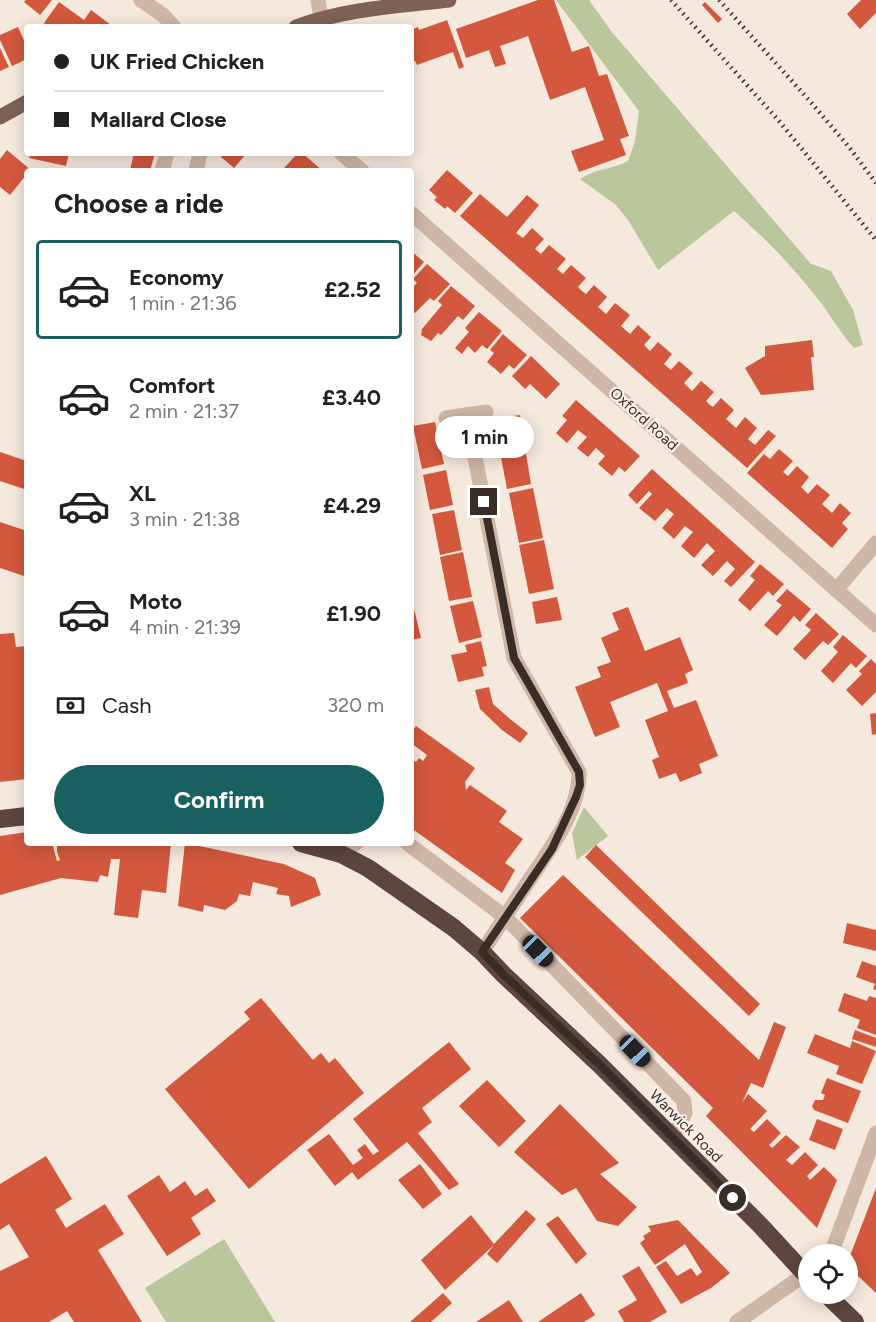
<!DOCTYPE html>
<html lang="en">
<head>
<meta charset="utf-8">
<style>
	:root { --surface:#fff; --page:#f2f2f2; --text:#222; --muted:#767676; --line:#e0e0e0; --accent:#196161 }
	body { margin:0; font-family:Figtree,sans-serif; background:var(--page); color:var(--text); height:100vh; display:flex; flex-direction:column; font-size:22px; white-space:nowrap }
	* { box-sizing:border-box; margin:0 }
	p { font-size:20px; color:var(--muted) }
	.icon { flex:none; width:33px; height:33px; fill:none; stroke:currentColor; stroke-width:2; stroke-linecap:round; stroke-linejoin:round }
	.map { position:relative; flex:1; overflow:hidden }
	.sheet { position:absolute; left:24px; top:168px; width:390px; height:678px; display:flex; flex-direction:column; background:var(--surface); border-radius:6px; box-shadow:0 3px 15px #0003 }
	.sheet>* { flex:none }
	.hud { position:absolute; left:24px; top:24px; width:390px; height:132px; border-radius:6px; box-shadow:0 3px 15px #0003; display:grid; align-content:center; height:132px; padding:0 30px; background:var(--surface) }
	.controls { position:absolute; left:798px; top:1244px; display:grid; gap:12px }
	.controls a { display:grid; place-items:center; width:60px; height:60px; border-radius:50%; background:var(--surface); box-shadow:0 3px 15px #0003; font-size:30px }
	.end { position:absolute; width:27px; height:27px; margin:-14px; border:8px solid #3a2d28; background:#fff; box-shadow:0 0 0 3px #fff }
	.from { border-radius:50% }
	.bubble { position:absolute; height:42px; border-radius:21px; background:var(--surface); box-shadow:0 3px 15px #0003; font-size:20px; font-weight:700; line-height:42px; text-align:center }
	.car { position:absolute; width:18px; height:36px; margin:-18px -9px; border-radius:8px; box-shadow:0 0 4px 2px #0007; background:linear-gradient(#222 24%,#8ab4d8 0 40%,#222 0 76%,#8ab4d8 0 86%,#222 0) }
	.hud b { display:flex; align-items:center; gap:21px; height:57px; font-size:22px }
	.hud b+b { border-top:2px solid var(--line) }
	.hud i { width:15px; height:15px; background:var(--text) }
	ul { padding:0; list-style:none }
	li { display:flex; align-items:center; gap:18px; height:99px; margin:0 12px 9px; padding:0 18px; border:3px solid transparent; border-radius:6px }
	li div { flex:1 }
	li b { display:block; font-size:22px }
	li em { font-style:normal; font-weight:700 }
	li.current { border-color:var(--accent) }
	li>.icon { width:54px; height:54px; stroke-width:1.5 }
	h2 { padding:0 30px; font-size:27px; line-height:72px }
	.pay { display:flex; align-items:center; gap:15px; height:66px; padding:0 30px; font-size:22px }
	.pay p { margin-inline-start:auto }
	.primary-button { display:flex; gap:12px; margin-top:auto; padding:12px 30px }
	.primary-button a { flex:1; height:69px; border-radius:36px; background:var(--accent); color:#fff; font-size:24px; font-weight:700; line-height:69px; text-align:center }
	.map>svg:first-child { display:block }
	.green { fill:#bac69b }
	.building { fill:#d3583d }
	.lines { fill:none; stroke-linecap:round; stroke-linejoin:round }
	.minor { stroke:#cfb7a7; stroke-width:15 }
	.major { stroke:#7e6258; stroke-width:15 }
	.highway { stroke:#5c463e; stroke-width:18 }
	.rail { stroke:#3a2d28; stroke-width:4.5; stroke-dasharray:1.5 4.5; stroke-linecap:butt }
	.route { stroke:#3a2d28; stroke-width:8 }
	.labels { text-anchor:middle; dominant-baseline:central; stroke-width:4.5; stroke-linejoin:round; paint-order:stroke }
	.street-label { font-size:15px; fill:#3a2d28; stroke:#fcf2ea }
</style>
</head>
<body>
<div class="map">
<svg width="876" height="1322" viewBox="0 0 876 1322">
	<rect width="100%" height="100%" fill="#f5e8dd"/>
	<g class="green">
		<path d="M556,0H589L611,31L811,264L831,271L853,310L863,345L854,348C837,329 826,307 809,288C786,259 761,235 734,211L658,270L628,220L616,205L580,179C596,168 611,170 628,161L635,141L639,111Z"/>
		<polygon points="584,807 608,836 577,860 572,833"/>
		<polygon points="224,1239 275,1322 166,1322 145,1288"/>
	</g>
	<g class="building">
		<polygon points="26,0 52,0 40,15 24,2"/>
		<polygon points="538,0 554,0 572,52 589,46 599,76 607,74 629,136 620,139 626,155 579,172 571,151 604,140 585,87 550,100 528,36 500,46 506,64 495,67 489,50 466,58 456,29"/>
		<polygon points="861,0 876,0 876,13 860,29 847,14"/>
		<polygon points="59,2 84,20 91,10 111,25 109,27 50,27 44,23"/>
		<polygon points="705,2 722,19 718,23 702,5"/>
		<polygon points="447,20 464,67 459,69 453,52 417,65 415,61 411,62 411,30 418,27 419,30"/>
		<polygon points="18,27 27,47 27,59 12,66 0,40 0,35"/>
		<polygon points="0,48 9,67 0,71"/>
		<polygon points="7,150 32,171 27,171 27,174 10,195 0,187 0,159"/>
		<polygon points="31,153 69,153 66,166 29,158"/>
		<polygon points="134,153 155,153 150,171 130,170"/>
		<polygon points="224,153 247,153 234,168 221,157"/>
		<polygon points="298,153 302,153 323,171 287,171 284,168"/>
		<polygon points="447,170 473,193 455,213 447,206 445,209 439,204 434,200 437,197 429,190"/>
		<polygon points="480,194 507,217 527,195 539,205 516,233 523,238 532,228 544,239 535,249 541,254 549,245 566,259 557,269 563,274 571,265 586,278 578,287 582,291 586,294 594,285 607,297 598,307 606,314 615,303 630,315 621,326 630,334 638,325 651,337 644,345 650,351 658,342 672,354 664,364 671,370 679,361 693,373 684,383 692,391 701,381 714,392 706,401 710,405 713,407 721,398 734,410 726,419 736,428 745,417 757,428 748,439 755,445 768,430 776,436 747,468 460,216"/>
		<polygon points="411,251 424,262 411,277"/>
		<polygon points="427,264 450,284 434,301 430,298 415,313 411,309 411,289 417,283 413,279"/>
		<polygon points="451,286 475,306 463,320 458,316 441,335 438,333 431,341 421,335 422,329 442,305 438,301"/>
		<polygon points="479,312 502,331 487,349 482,345 475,353 468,346 462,354 455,348 469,332 465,328"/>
		<polygon points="503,334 527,355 514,369 509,365 501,374 487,362 494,353 490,350"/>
		<polygon points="812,340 814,357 811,357 814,390 761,395 745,368 765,356 765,346"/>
		<polygon points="531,356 560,384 546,399 530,384 525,389 512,376"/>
		<polygon points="576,400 640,456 625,472 619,467 612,476 598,464 605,456 596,448 588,457 577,448 587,437 578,430 567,443 556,433 567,420 562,416"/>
		<polygon points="520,415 524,438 497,443 493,419"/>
		<polygon points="435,422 444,464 422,469 413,426"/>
		<polygon points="524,442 531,484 507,489 499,447"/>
		<polygon points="779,449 793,461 783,472 788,476 797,466 809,477 801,487 808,494 817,484 830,495 822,504 832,513 840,503 851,513 842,523 848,529 832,548 747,473 764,454 770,459"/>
		<polygon points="0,452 27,461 27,490 0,481"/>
		<polygon points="652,469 755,562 731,587 724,581 735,569 727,561 713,576 701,565 715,551 707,543 694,558 681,546 693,532 685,526 674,539 662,528 674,514 669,510 667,508 655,521 639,508 652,494 649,491 637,504 628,495"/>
		<polygon points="446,470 453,505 430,510 423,475"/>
		<polygon points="533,488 543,538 519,543 509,493"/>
		<polygon points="454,510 462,550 440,555 432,514"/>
		<polygon points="0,522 27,531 27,577 0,568"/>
		<polygon points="544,540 554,589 529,594 519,545"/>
		<polygon points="463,552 472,597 449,601 440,557"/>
		<polygon points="760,564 784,584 773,596 768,591 750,611 738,600 755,580 750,576"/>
		<polygon points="787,589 811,609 800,622 794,616 777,636 764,625 782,605 776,601"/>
		<polygon points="411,596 421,638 411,640"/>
		<polygon points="557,597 562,620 536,624 532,602"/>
		<polygon points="473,601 482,637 459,643 450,606"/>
		<polygon points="628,607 645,651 680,637 693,670 685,674 688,683 667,691 674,708 696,700 718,756 699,764 702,773 680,782 676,773 659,779 652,760 659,757 645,720 668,711 657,683 610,702 620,727 595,737 575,687 601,677 597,667 611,662 601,638 619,630 612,613"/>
		<polygon points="816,613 839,634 828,645 823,641 805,660 793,649 811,630 805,625"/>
		<polygon points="14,633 16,647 27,646 27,779 0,782 0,634"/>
		<polygon points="843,635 867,656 856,668 851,663 833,683 821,671 838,652 833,647"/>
		<polygon points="481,641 487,666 482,667 484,676 458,682 451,655 467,652 465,645"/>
		<polygon points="871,659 876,664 876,692 862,706 846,690 862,674 859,671"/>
		<polygon points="489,687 493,704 510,719 528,733 520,743 502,730 480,709 475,690"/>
		<polygon points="876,713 876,734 872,735 870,714"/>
		<polygon points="416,726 475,768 465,782 466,790 470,785 507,811 499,822 523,839 505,863 515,870 502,893 411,828 411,758 416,762 419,758 423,761 427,755 411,743 411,733"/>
		<polygon points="27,832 27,843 52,843 57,861 60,860 57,852 57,844 63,843 171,843 166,893 142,890 138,918 114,915 120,859 111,859 108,877 100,875 98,882 61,878 0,895 0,836"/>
		<polygon points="185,843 284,864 315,878 321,895 291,907 289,896 276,894 278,888 253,882 250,896 239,894 237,901 225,910 204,905 203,912 178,906"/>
		<polygon points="596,845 760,1004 749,1016 585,857"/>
		<polygon points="563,875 759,1060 774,1022 786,1027 763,1088 751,1083 742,1103 748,1094 767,1111 750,1129 754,1132 767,1119 781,1133 769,1145 772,1148 786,1135 800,1147 786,1160 792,1165 805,1152 818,1165 807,1176 810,1180 824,1167 837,1180 817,1228 706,1116 713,1108 520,918"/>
		<polygon points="847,923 876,930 876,951 843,943"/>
		<polygon points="862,961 876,966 876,990 873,989 875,984 856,977"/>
		<polygon points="844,993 867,1001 869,996 876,998 876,1035 857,1028 860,1020 838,1011"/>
		<polygon points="261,998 313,1060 321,1053 329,1063 335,1058 364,1093 249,1189 165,1089 250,1019 244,1012"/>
		<polygon points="855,1030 876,1038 876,1047 852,1039"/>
		<polygon points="815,1034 850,1048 852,1041 876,1051 862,1084 836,1074 839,1066 807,1053"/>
		<polygon points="449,1042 471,1069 422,1108 432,1122 418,1133 459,1184 449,1190 407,1142 358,1180 352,1172 335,1186 307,1150 329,1134 353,1165 363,1158 357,1150 365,1144 373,1155 379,1151 353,1119"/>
		<polygon points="827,1078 861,1091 848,1123 814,1110 812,1106 815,1100 823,1100 825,1095 821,1093"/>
		<polygon points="487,1080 526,1121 499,1147 459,1106"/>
		<polygon points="560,1104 619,1163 600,1174 637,1207 618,1226 597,1221 576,1188 562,1195 514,1152"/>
		<polygon points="817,1119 843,1129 835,1150 809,1140"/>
		<polygon points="46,1156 72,1199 55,1210 66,1228 105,1204 124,1234 98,1250 142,1322 74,1322 67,1311 49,1322 0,1322 0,1271 29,1257 9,1224 0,1230 0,1184"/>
		<polygon points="420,1164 442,1194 423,1209 398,1180"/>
		<polygon points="159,1175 170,1192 185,1181 195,1196 207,1188 216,1201 191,1218 201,1234 167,1256 127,1196"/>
		<polygon points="876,1188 876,1293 856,1274 848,1261"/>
		<polygon points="526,1210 536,1219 497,1263 487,1254 494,1245 445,1290 421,1260 471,1215 494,1244"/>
		<polygon points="558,1216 587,1254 576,1264 546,1224"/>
		<polygon points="678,1220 730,1273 711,1288 681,1304 656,1267 666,1261 677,1276 691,1268 697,1276 702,1272 685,1244 655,1265 640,1243 645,1239 643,1236 651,1231 648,1226"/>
		<polygon points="639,1266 667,1312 650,1322 624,1322 618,1311 637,1300 622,1276"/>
		<polygon points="443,1293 452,1303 431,1322 410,1322"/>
		<polygon points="581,1293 595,1315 584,1322 538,1322"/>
		<polygon points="509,1300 523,1322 476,1322"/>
	</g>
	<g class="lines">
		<g class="minor">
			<polyline points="141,0 163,15 174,27"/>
			<polyline points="318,0 321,18"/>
			<polyline points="341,153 362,171"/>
			<polyline points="162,171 167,153"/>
			<polyline points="196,171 200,153"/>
			<polyline points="411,213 876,625"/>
			<path d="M467,416L514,658L579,772C580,810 550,849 530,879C514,903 498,928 482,952"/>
			<polyline points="446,418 486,412"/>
			<polyline points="836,590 876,543"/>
			<polyline points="407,843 505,917 684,1101 685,1113 673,1138"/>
			<polyline points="341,854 356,843"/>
			<polyline points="831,1254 876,1133"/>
			<polyline points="737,1322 808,1272"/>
		</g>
		<g class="major">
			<path d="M296,27C345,9 397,6 449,0"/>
			<polyline points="0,117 27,102"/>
		</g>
		<g class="highway">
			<polyline points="0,819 27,816"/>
			<polyline points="301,843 341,854 368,868 454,928 482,952 504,975 600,1065 761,1226 808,1277"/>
			<polyline points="825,1293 855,1322"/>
		</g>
		<g class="rail">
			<polyline points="671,0 779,121 876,240"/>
			<polyline points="719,0 808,99 849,147 876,183"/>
		</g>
	</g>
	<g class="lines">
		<polyline class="route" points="484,502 514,658 579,772 580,785 576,797 552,849 482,952 504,975 600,1065 733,1198"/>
	</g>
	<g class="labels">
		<g class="street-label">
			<text transform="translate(644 419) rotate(42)">Oxford Road</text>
			<text transform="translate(686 1126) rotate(45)">Warwick Road</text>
		</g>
	</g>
</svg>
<div class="controls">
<a><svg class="icon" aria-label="locate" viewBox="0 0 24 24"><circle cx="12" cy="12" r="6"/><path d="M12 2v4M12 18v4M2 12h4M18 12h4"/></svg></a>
</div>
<i class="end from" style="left:733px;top:1198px"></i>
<i class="end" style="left:484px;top:502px"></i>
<div class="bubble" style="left:435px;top:416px;width:99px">1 min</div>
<i class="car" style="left:538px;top:951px;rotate:136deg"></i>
<i class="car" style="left:635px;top:1051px;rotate:136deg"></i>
<div class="hud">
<b><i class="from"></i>UK Fried Chicken</b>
<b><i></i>Mallard Close</b>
</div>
<section class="sheet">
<h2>Choose a ride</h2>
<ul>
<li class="current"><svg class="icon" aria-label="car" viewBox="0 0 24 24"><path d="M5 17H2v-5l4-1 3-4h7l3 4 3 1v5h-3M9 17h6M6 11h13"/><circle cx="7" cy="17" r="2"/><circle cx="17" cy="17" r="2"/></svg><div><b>Economy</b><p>1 min · 21:36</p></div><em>£2.52</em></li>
<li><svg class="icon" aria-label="car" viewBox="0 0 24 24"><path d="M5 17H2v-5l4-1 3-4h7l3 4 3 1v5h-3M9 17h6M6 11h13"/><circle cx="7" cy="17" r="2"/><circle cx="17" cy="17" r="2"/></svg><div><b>Comfort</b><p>2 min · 21:37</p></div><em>£3.40</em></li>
<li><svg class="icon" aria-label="car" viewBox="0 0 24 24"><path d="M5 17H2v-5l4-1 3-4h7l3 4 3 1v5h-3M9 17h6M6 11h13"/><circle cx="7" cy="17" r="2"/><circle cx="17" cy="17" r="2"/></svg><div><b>XL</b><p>3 min · 21:38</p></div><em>£4.29</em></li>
<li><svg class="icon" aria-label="car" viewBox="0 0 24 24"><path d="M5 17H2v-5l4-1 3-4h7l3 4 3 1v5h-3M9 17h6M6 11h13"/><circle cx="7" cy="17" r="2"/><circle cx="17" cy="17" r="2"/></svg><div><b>Moto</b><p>4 min · 21:39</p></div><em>£1.90</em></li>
</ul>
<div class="pay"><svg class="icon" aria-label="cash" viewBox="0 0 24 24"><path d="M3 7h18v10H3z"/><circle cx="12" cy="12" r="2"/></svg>Cash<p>320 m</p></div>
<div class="primary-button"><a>Confirm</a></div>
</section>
</div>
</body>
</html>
